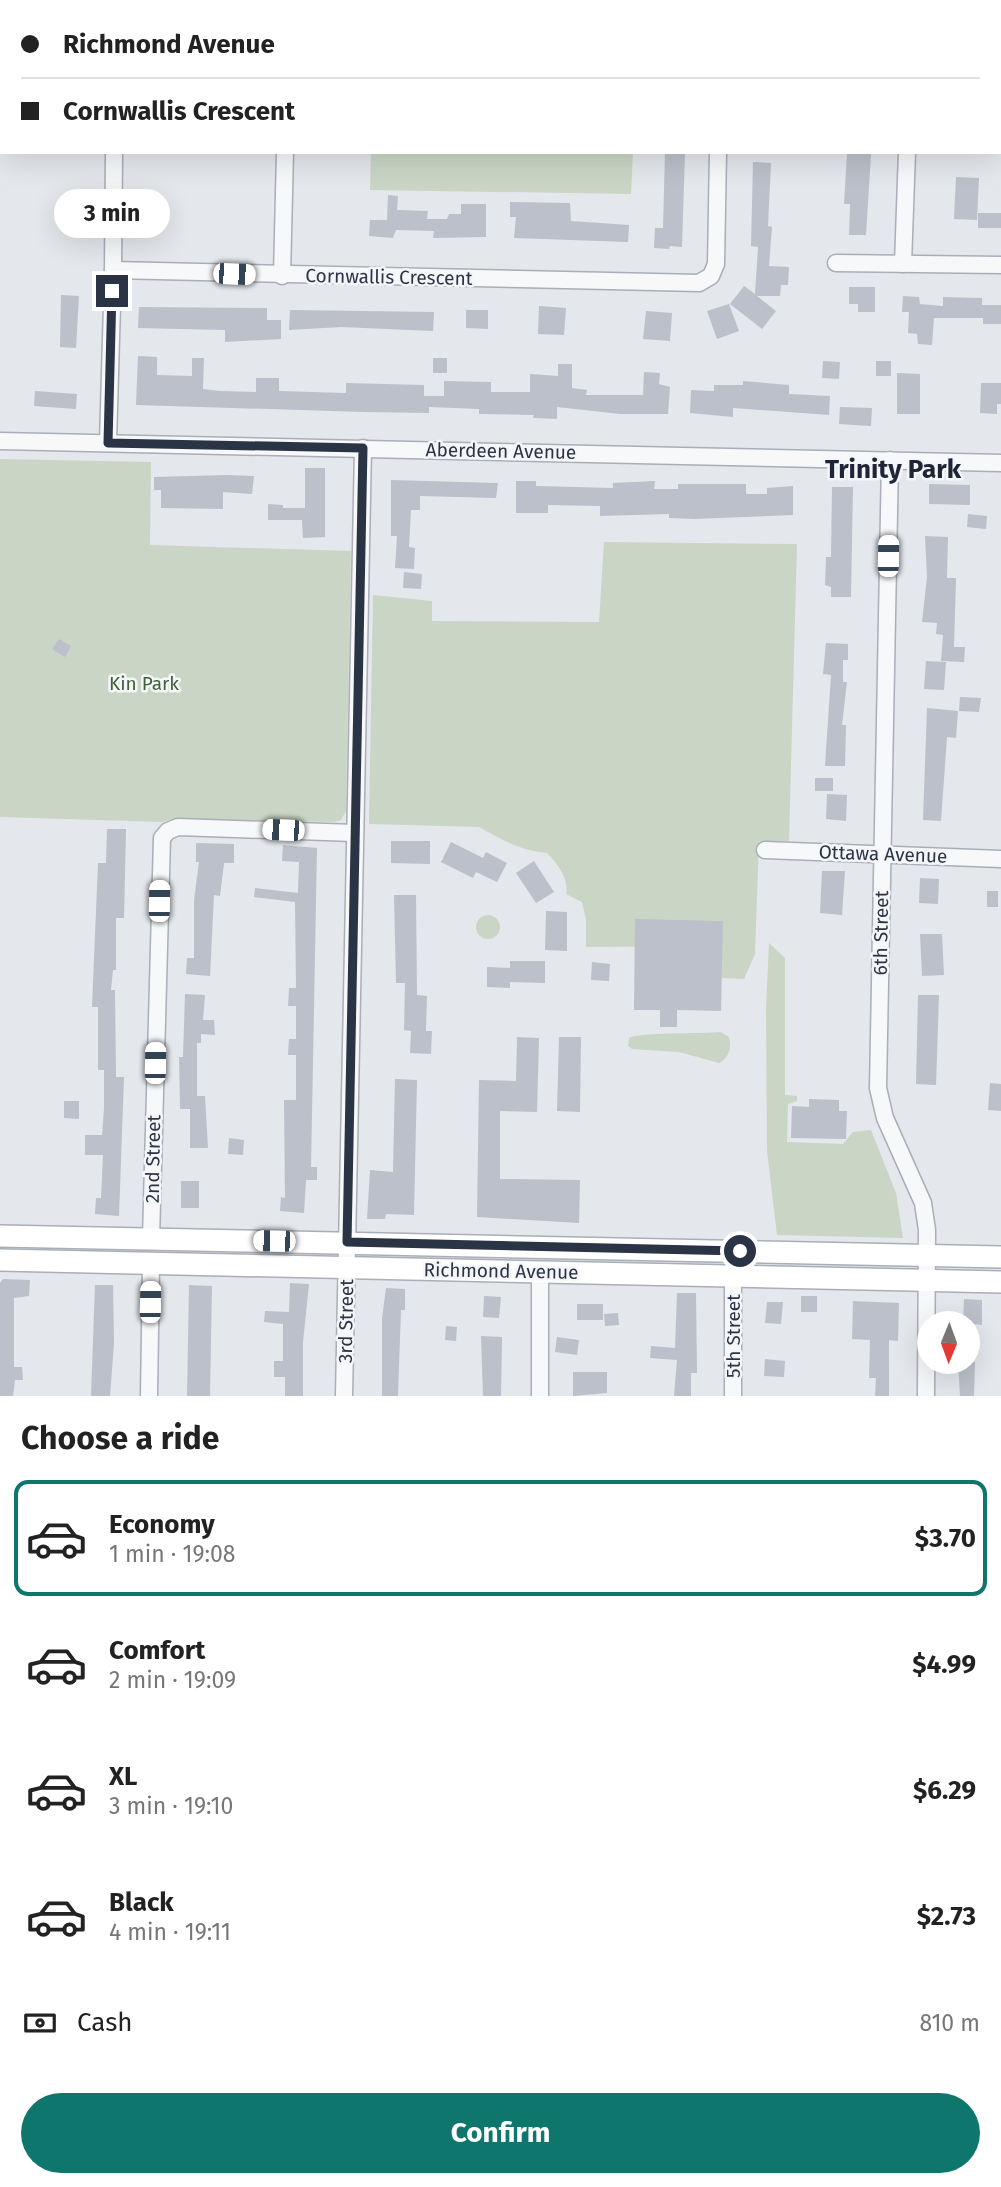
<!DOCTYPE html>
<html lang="en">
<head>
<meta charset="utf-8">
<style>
	:root { --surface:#fff; --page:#f2f2f2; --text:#222; --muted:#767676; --line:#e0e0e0; --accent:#0f766e }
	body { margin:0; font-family:"Fira Sans",sans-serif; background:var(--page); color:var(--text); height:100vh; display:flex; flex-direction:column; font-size:26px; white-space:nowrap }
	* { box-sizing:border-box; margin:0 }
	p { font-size:23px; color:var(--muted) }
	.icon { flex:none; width:38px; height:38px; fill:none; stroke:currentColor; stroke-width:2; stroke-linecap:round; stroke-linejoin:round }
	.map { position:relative; height:1396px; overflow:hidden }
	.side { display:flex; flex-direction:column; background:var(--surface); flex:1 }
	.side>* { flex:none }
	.guide { position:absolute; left:0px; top:0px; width:1001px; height:154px; box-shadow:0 7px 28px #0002; display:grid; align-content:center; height:154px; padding:0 21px; background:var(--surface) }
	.needle { width:46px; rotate:181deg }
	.fabs { position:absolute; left:917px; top:1311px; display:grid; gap:14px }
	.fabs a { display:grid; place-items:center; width:63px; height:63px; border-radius:50%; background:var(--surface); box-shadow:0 7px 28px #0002; font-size:35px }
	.end { position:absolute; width:32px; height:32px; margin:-16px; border:9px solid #2b3445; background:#fff; box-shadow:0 0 0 4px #fff }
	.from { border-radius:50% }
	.bubble { position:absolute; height:49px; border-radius:24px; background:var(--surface); box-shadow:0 7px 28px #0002; font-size:23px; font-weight:700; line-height:49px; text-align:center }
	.car { position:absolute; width:21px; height:42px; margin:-21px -10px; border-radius:9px; box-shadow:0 0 5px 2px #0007; background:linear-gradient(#fff 24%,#345 0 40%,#fff 0 76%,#345 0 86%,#fff 0) }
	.guide b { display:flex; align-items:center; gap:24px; height:66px; font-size:26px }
	.guide b+b { border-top:2px solid var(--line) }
	.guide i { width:18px; height:18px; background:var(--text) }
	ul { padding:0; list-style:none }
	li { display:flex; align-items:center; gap:21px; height:116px; margin:0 14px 10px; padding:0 7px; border:4px solid transparent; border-radius:14px }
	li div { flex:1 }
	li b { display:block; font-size:26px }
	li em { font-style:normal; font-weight:700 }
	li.on { border-color:var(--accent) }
	li>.icon { width:63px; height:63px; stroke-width:1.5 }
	h2 { padding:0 21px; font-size:32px; line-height:84px }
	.pay { display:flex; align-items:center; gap:18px; height:77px; padding:0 21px; font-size:26px }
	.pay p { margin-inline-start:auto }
	.primary-button { display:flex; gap:14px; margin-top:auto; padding:14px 21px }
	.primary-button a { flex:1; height:80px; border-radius:42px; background:var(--accent); color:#fff; font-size:28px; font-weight:700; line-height:80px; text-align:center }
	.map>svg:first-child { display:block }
	.green { fill:#c9d6c5 }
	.building { fill:#bbc0ca }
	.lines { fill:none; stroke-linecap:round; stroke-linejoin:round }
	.minor-casing { stroke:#a9aeb7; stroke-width:19 }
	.secondary-casing { stroke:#a9aeb7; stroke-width:24 }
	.minor { stroke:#f7f8fa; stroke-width:16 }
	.secondary { stroke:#fff; stroke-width:21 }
	.route { stroke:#2b3445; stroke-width:9 }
	.labels { text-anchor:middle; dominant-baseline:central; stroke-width:5; stroke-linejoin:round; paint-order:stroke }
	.street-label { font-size:19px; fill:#2b3445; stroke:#f4f6f9 }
	.park-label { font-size:19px; fill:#3f6138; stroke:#f4f6f9 }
	.district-label { font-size:26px; font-weight:bold; fill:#1d2536; stroke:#f4f6f9 }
</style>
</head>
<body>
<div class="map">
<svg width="1001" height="1396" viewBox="0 0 1001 1396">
	<rect width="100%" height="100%" fill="#e4e7ec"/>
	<g class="green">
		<polygon points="374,0 636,0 374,2"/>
		<polygon points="371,152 633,152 631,194 370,190"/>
		<polygon points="0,459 151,462 150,545 351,551 346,811 341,820 334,822 173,819 161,822 0,817"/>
		<path d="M604,542L797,544L789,841H759L755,954L744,979L722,978V946L586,947V920L582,902L566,894C569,879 558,864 547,853C520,851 501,839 479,827L369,824L373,595L432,601V621L599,622Z"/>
		<circle cx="488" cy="927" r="12"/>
		<polygon points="769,943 785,958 785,1095 797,1096 797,1101 788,1104 787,1142 843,1144 853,1132 871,1130 896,1193 903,1238 777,1235 767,1151 766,1009"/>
		<path d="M721,1032L729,1037C732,1047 729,1058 719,1063L679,1052L632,1049L628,1046L629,1038C639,1032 703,1034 721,1032Z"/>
	</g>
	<g class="building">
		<polygon points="665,152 685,152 682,247 670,246 669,249 654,248 655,228 663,228"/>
		<polygon points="847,153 871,154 866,235 849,235 850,204 844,204"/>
		<polygon points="753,162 771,163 768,226 772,227 769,266 789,267 788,285 781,285 780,296 757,296 776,311 762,329 730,304 744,286 755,294 758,247 751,246"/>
		<polygon points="956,177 979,178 977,220 954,219"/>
		<polygon points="388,195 398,196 397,210 428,211 427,219 447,219 449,214 461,214 461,204 486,204 486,237 433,238 434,231 396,230 393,238 369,236 370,220 387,220"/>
		<polygon points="510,202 570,203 571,221 629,225 628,242 514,238 516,217 510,217"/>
		<rect x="978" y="213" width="23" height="15"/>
		<polygon points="849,287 875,287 875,312 858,312 858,304 849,304"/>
		<polygon points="61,295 79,296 76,348 60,347"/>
		<polygon points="903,296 919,297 920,304 943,306 943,297 982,298 982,305 1001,305 1001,324 983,324 983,318 934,318 932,345 918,344 917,334 908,333 909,312 902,312"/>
		<polygon points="729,304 739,331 717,339 707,311"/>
		<polygon points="539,306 566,308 564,335 538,334"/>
		<polygon points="139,307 267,308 267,320 281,320 281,339 225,342 225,330 138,328"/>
		<polygon points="290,310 434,312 433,331 341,327 289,330"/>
		<polygon points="466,310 488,310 488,329 466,328"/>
		<polygon points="646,311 672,313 670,341 643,339"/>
		<polygon points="138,356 157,357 157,375 192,376 192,358 204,358 203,389 220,391 256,392 256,378 279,378 279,391 346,393 346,383 424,385 424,396 444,396 444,381 491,382 491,392 530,392 530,374 558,376 558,364 572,364 572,388 587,390 586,395 643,395 644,372 660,373 659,384 670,387 668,414 620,414 557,407 557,419 533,418 534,415 479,414 479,409 429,407 429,413 364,412 136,405"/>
		<rect x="433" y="358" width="14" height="15"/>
		<polygon points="823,361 840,362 839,379 822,378"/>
		<rect x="876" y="361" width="15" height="15"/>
		<polygon points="897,373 920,374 920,414 897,414"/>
		<polygon points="743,381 789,385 789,394 830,396 829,415 733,408 733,417 690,413 691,390 714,391 714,385 743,385"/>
		<polygon points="981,383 1001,383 1001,404 997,404 997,414 980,413"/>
		<polygon points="35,391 77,394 76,409 34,406"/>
		<polygon points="840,407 872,408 871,426 839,424"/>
		<polygon points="305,468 325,468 325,537 303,538 302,520 268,520 268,504 283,505 283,508 305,508"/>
		<polygon points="228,475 254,476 252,494 223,492 223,509 161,508 161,490 154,490 154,477"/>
		<polygon points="391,480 498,483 496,498 420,496 420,510 411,510 409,547 415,548 414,569 395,568 397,536 391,536"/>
		<polygon points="516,481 536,481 536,486 613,488 613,483 655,481 654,489 678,489 678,484 746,484 746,494 767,494 767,488 793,486 793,515 694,519 669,518 669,514 600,516 600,506 548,505 548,513 516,513"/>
		<polygon points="929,484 970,485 970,505 929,504"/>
		<polygon points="832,487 853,487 851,597 831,597 831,587 825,585 826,557 831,557"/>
		<polygon points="968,514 987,516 986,529 967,527"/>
		<polygon points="925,536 948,537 947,578 956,578 954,647 965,647 964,662 941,661 943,635 936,634 937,623 922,622 927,577"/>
		<polygon points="404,572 422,574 421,589 403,588"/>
		<polygon points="59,639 71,646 65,657 52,649"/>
		<polygon points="826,643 848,644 848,660 843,660 843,682 847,682 842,725 846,725 845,766 825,766 831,675 823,674"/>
		<polygon points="926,661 946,662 944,690 924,689"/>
		<polygon points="960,697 981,698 979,712 959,711"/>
		<polygon points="927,708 958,711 956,738 947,737 941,821 923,820"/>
		<rect x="815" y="778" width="18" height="13"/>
		<polygon points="827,794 847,795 846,821 826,819"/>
		<polygon points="107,829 126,829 124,918 116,918 116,970 113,970 111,990 115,990 116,1077 124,1077 119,1216 95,1214 96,1198 101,1198 103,1155 85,1155 85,1135 102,1135 104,1109 104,1070 98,1070 98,1007 92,1007 98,863 106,863"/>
		<polygon points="391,841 430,841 430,864 391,863"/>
		<polygon points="451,842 483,858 486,852 507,863 497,882 476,872 473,878 441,862"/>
		<polygon points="196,843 234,844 234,863 224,863 220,896 214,895 210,976 186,974 187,958 194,958 194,900 199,862 196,862"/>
		<polygon points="283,845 317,848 311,1167 317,1167 317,1180 306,1180 304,1213 280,1211 281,1197 285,1198 284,1100 296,1100 296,1055 288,1055 289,1039 296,1039 296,1006 288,1006 289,988 296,988 295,902 254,897 255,888 298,893 299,862 282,861"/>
		<polygon points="534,861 554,892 536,903 516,873"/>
		<polygon points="822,871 845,871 842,915 820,913"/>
		<polygon points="920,878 939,879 938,904 919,903"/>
		<rect x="987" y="891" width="11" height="16"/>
		<polygon points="394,895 416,895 417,995 427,996 426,1031 432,1031 431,1054 410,1053 411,1031 404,1030 405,983 396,983"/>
		<polygon points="546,911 567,912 567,951 545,950"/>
		<polygon points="635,919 723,921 721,1011 677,1010 677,1027 660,1027 660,1010 634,1010"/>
		<polygon points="920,934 942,934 944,975 922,976"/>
		<polygon points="510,961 545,961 545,983 510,982 510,988 487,987 487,967 510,968"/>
		<polygon points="592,962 610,964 609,981 591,980"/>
		<polygon points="185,994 205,995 203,1020 214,1020 215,1035 201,1034 201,1043 197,1043 197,1096 205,1096 208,1148 190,1148 190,1109 180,1109 179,1057 183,1057"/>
		<polygon points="918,995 939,995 936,1085 916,1084"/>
		<polygon points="517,1037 539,1038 537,1112 500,1111 500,1179 580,1180 579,1223 477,1217 479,1080 516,1081"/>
		<polygon points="559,1037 581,1037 580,1112 557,1111"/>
		<polygon points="395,1079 417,1080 414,1215 386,1214 385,1219 367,1219 370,1170 393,1172"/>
		<polygon points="990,1083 1001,1084 1001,1111 988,1110"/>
		<polygon points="809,1099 839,1100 839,1111 847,1111 846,1139 791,1138 792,1106 809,1107"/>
		<polygon points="64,1101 79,1101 79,1119 64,1118"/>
		<polygon points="229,1138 244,1140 243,1155 228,1154"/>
		<rect x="181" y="1181" width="18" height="27"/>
		<polygon points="3,1279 30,1280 29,1296 14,1298 14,1367 22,1367 23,1380 15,1380 13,1396 0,1396 0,1283"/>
		<polygon points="290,1283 309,1284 303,1342 303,1396 285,1396 285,1377 274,1377 274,1361 283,1361 283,1324 264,1322 265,1311 289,1312"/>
		<polygon points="95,1285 113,1285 114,1343 110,1396 91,1396"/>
		<polygon points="189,1285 212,1286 210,1396 187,1396"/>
		<polygon points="386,1288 405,1289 405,1310 401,1310 398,1396 382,1396 382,1318"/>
		<polygon points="677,1293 696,1293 697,1373 691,1373 691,1396 674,1396 677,1360 650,1358 651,1346 675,1348"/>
		<polygon points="484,1296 501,1297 499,1318 483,1317"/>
		<rect x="801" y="1296" width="16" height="16"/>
		<polygon points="964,1299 982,1300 982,1325 963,1323"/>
		<polygon points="853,1301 899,1303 898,1341 889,1340 889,1396 875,1396 876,1378 869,1378 870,1340 852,1339"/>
		<polygon points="767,1302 783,1302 781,1324 765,1323"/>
		<rect x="577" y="1304" width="26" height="16"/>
		<polygon points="618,1313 619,1325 605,1326 604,1314"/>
		<polygon points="446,1326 457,1327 456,1341 445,1340"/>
		<polygon points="481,1336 502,1337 501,1396 483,1396"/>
		<polygon points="557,1337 579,1340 577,1355 555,1352"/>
		<polygon points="765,1359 785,1361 784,1377 764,1376"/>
		<polygon points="958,1362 975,1362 974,1396 960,1396"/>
		<polygon points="573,1372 607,1372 607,1393 573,1396"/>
	</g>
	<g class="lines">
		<defs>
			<g id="minor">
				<polyline points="721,2 721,0"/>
				<polyline points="999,69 1001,69"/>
				<polyline points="836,263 1001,265"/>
				<polyline points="903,264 907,152"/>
				<polyline points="113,270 114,152"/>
				<polyline points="282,276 285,152"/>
				<polyline points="0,441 1001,463"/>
				<polyline points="108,443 113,270 699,283 711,276 716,264 718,152"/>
				<polyline points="890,460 878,1088 885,1118 923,1203 927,1230 926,1396"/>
				<polyline points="765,850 1001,859"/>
				<polyline points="151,1239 162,838 168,831 178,827 354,833"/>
				<polyline points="149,1396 151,1264"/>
				<polyline points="344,1396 363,448"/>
				<polyline points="540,1396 540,1272"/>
				<polyline points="733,1396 733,1276"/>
			</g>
			<g id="secondary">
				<polyline points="0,1236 1001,1257"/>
				<polyline points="0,1260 1001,1282"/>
			</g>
		</defs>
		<use href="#minor" class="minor-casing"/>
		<use href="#secondary" class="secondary-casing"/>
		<use href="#minor" class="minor"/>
		<use href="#secondary" class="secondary"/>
	</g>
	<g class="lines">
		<polyline class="route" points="112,291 108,443 363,448 347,1242 740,1251"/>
	</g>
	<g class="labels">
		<g class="street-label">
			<text transform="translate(389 277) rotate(1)">Cornwallis Crescent</text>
			<text transform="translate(501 451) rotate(1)">Aberdeen Avenue</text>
			<text transform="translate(883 854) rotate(2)">Ottawa Avenue</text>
			<text transform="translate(881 933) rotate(-89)">6th Street</text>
			<text transform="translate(153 1159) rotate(-89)">2nd Street</text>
			<text transform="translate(501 1271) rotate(1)">Richmond Avenue</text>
			<text transform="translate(346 1321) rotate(-89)">3rd Street</text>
			<text transform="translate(733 1336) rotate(-90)">5th Street</text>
		</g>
		<g class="park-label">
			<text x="144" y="683">Kin Park</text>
		</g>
		<g class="district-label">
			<text x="893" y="469">Trinity Park</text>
		</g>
	</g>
</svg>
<div class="fabs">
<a><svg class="needle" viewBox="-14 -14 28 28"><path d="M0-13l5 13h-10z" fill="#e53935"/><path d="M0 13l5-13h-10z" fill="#767676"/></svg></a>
</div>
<i class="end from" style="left:740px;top:1251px"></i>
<i class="end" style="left:112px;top:291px"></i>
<div class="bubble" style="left:54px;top:189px;width:116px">3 min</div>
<i class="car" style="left:234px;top:274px;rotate:92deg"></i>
<i class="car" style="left:888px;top:556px;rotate:1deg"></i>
<i class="car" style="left:283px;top:830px;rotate:272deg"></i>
<i class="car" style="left:159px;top:901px;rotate:1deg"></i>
<i class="car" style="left:155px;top:1063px;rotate:1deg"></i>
<i class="car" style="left:274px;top:1241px;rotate:271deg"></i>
<i class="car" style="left:150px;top:1302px;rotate:1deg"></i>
<div class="guide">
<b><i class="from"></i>Richmond Avenue</b>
<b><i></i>Cornwallis Crescent</b>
</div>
</div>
<section class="side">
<h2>Choose a ride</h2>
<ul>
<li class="on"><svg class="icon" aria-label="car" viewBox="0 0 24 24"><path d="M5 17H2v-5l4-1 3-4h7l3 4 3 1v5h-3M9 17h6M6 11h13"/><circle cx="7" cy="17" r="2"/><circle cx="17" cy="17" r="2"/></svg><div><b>Economy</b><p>1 min · 19:08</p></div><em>$3.70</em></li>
<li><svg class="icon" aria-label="car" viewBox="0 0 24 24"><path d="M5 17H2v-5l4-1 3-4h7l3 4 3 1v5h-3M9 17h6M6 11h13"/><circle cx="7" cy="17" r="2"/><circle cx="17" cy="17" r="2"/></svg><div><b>Comfort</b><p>2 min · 19:09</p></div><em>$4.99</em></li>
<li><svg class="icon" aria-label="car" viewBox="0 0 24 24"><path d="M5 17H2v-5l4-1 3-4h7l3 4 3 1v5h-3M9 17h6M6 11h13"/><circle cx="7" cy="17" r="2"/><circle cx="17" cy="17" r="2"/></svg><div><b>XL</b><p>3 min · 19:10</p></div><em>$6.29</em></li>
<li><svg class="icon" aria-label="car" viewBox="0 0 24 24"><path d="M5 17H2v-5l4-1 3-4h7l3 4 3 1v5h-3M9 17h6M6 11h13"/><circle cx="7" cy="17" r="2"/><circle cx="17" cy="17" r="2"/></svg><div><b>Black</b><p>4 min · 19:11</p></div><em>$2.73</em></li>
</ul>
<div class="pay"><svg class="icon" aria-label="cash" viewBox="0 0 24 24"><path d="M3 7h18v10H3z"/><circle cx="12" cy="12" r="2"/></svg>Cash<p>810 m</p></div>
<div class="primary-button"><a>Confirm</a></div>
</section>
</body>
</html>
